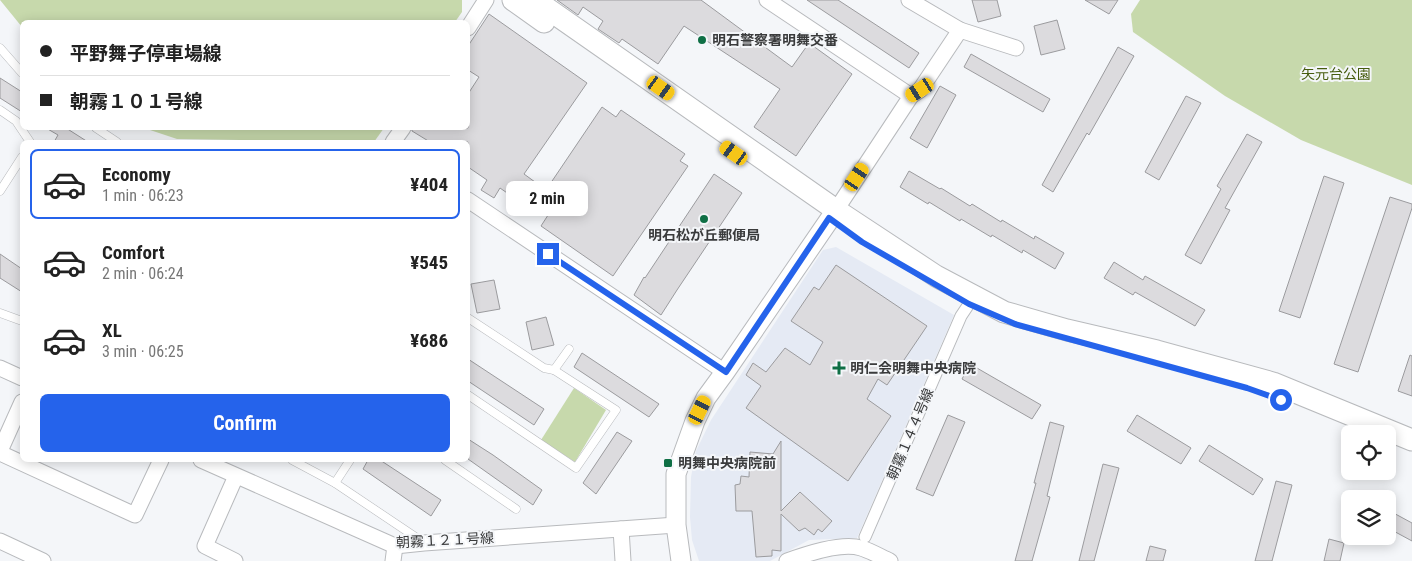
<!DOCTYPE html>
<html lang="en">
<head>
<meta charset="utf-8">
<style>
	:root { --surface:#fff; --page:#f2f2f2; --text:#222; --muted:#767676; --line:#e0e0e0; --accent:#2563eb }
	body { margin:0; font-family:"Roboto Condensed","Noto Sans JP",sans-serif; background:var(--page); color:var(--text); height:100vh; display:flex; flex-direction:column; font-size:19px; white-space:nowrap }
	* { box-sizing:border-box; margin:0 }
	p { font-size:16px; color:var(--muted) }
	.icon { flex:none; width:28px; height:28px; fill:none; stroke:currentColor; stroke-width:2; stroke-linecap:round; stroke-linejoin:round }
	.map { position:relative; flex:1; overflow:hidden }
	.drawer { position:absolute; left:20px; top:140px; width:450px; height:322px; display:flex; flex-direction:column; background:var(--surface); border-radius:8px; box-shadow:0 2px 12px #0003 }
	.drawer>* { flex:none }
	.hud { position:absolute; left:20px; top:20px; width:450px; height:110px; border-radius:8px; box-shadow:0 2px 12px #0003; display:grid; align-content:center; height:110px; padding:0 20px; background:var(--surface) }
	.buttons { position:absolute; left:1341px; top:425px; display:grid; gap:10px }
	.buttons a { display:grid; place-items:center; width:55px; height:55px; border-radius:8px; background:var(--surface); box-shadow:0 2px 12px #0003; font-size:25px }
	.end { position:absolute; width:22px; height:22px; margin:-11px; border:6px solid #2563eb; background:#fff; box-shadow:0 0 0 2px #fff }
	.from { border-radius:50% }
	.bubble { position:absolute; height:35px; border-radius:8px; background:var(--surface); box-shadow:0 2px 12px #0003; font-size:16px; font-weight:700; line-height:35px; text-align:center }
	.car { position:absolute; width:15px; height:30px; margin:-15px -8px; border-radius:6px; box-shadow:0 0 4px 1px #0007; background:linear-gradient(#f5c518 24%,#345 0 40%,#f5c518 0 76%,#345 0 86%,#f5c518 0) }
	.hud b { display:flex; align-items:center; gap:18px; height:48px; font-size:19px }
	.hud b+b { border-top:1px solid var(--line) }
	.hud i { width:12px; height:12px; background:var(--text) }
	ul { padding:9px 0 0; list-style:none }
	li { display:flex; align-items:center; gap:15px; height:70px; margin:0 10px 8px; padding:0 10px; border:2px solid transparent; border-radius:8px }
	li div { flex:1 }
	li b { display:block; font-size:19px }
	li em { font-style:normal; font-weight:700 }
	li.on { border-color:var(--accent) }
	li>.icon { width:45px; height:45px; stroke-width:1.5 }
	.action { display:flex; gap:10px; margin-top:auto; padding:10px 20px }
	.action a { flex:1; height:58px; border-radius:8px; background:var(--accent); color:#fff; font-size:20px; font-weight:700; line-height:58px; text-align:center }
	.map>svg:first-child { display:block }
	.built { fill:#e5eaf4 }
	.green { fill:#c7d9ac }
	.building { fill:#dcdbde; stroke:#9b9b9e }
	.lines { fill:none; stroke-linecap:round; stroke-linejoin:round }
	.service-casing { stroke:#b8babd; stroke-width:9 }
	.pedestrian-casing { stroke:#b8babd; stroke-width:13 }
	.minor-casing { stroke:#b8babd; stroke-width:17 }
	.tertiary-casing { stroke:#b8babd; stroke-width:21 }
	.secondary-casing { stroke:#b8babd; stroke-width:23 }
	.service { stroke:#fff; stroke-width:8 }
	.pedestrian { stroke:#fff; stroke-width:11 }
	.minor { stroke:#fff; stroke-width:15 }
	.tertiary { stroke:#fff; stroke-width:19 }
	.secondary { stroke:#fff; stroke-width:21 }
	.route { stroke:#2563eb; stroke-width:6 }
	.poi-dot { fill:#0f6f45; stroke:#f4f6f9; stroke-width:2 }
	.labels { text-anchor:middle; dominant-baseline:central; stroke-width:4; stroke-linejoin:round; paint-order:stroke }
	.poi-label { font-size:14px; font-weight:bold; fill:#3a3b3c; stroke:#f4f6f9; text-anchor:start }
	.park-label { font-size:14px; fill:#465c0e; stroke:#f4f6f9 }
	.street-label { font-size:14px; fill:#3a3b3c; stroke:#f4f6f9 }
</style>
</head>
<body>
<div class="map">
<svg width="1412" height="561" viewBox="0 0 1412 561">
	<rect width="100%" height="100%" fill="#f4f6f9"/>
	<polygon class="built" points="836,247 954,315 857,538 809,540 770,561 699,561 692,540 690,517 691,477 696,451 711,420 823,250"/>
	<g class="green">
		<polygon points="0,0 462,0 462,12 455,22 22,22 22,27"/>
		<polygon points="1140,0 1412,0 1412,185 1301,140 1225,96 1133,32 1131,14"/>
		<polygon points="144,128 384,128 374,142 177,139"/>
		<polygon points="574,388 606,410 575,462 541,440"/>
	</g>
	<g class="building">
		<polygon points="557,0 701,0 792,67 809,43 852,74 796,156 754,127 780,89 684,26 658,64 622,39 619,43 598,29 603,21 583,7 578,15"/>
		<polygon points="807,0 838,0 919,53 909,68"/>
		<polygon points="972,0 997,0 1001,16 978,22"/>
		<polygon points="1085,0 1118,0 1109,14"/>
		<polygon points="489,14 587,83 524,174 546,190 602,107 616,117 621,110 685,154 680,161 688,166 613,276 541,226 550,212 515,187 510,195 500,188 494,198 481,190 487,180 468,167 468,142 430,142 412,131 412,128 468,128 468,94 479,77 468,70 468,46"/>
		<polygon points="1057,20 1065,49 1041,55 1034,26"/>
		<polygon points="1118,47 1134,56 1089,135 1087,133 1053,192 1042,185"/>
		<polygon points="971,54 1050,99 1043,112 964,67"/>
		<polygon points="0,78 22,92 22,112 0,98"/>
		<polygon points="940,86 956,95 927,148 910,138"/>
		<polygon points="1186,96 1201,103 1159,180 1145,172"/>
		<polygon points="46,128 66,128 88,142 54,142 58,135"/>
		<polygon points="1247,134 1262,142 1225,208 1230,210 1201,264 1185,255 1221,189 1217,186"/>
		<polygon points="909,171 940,189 941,188 970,206 972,204 1001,222 1002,220 1034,239 1035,236 1064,253 1055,269 1023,250 1022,253 992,235 991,237 961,219 960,221 929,202 928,204 900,187"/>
		<polygon points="714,174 742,193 677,290 661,315 634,295 644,277 645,278"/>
		<polygon points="1324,176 1344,183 1300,318 1279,311"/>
		<polygon points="1390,197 1412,204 1412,208 1358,372 1334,364"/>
		<polygon points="0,254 22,269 22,292 0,278"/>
		<polygon points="1114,262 1143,280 1145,276 1205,310 1195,326 1135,292 1133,295 1104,278"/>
		<polygon points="836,265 927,326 887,385 878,379 867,399 891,416 848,481 746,408 761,386 746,375 753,363 766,372 785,348 810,365 823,342 791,321 814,287 819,290"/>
		<polygon points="494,280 500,309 477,313 471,284"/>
		<polygon points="546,317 554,345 532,350 526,322"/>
		<polygon points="582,353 659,404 649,417 574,367"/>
		<polygon points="1410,355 1412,356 1412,396 1398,391"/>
		<polygon points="468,359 544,409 534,425 468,381"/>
		<polygon points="970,364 1041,405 1032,419 962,379"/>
		<polygon points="948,415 965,422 933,496 916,489"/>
		<polygon points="1137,415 1191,448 1181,464 1127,431"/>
		<polygon points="1050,422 1064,426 1047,496 1050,497 1032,561 1015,561 1036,483 1034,483"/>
		<polygon points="617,432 632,441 596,494 583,483"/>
		<polygon points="468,439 493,455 542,490 533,505 468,459"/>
		<polygon points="781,441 781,511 800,492 832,521 822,532 818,529 814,535 805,528 799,531 781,514 781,551 772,550 772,556 756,557 752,511 736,511 735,485 740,484 741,476 749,477 750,452 773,454"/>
		<polygon points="1209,445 1263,479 1253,495 1199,461"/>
		<polygon points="368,460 380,460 441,500 431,516 363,469"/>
		<polygon points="1103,464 1119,468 1094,561 1079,561"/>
		<polygon points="1276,481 1292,485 1272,561 1255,561"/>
		<polygon points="1388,510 1412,523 1412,541 1388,528"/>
		<polygon points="1329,539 1344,543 1340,561 1324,561"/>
		<polygon points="1150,546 1166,550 1163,561 1146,561"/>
	</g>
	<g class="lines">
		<defs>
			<g id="service">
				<polyline points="0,48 22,73"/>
				<polyline points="0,110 16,121 30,142"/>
				<polyline points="96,128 117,142"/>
				<polyline points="0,191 22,157"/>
				<polyline points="0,313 22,321"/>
				<polyline points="468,318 544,368 554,370 616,410 576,468 468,395"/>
				<polyline points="554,370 569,349"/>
				<polyline points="292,460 335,483 423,542"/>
				<polyline points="445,460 516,509"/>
				<polyline points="335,483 350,460"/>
			</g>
			<polyline id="pedestrian" points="865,537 961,316 969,304"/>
			<g id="minor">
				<polyline points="767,0 911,96 836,210"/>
				<polyline points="909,0 960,30 1016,48"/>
				<polyline points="468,28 486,0"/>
				<polyline points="911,96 920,90 960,30"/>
				<polyline points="393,142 403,128"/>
				<polyline points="468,200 725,372"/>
				<polyline points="0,368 22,378"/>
				<polyline points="0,451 22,402"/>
				<polyline points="0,453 135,515 161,460"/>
				<polyline points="201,460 395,546 424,543 676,525"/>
				<polyline points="621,529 623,561"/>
				<polyline points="0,541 43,561"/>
				<polyline points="235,561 205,546 236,476"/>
				<polyline points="393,561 395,546"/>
				<path d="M787,561C806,554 842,542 861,548C871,551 881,557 890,561"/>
			</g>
			<polyline id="tertiary" points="681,561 676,525 676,474 695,421 706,398 725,372 836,210"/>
			<g id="secondary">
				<polyline points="513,0 544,22"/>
				<polyline points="535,0 836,210 936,276 1004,312 1067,330 1157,351 1273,383 1412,440"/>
			</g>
		</defs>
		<use href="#service" class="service-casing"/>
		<use href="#pedestrian" class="pedestrian-casing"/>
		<use href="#minor" class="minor-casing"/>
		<use href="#tertiary" class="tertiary-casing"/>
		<use href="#secondary" class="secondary-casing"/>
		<use href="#service" class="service"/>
		<use href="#pedestrian" class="pedestrian"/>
		<use href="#minor" class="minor"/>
		<use href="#tertiary" class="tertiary"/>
		<use href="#secondary" class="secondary"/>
	</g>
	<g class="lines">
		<polyline class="route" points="548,254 726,372 829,218 862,242 969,304 1015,324 1247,388 1281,400"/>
	</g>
	<g class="poi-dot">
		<circle cx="702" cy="40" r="5"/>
		<circle cx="704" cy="219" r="5"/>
		<path d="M836.5 360.5h5v5h5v5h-5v5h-5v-5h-5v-5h5z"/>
		<rect x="663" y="458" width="10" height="10" rx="2.5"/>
	</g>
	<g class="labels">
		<g class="poi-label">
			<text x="712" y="40">明石警察署明舞交番</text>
			<text x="704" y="235" text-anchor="middle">明石松が丘郵便局</text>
			<text x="850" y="368">明仁会明舞中央病院</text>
			<text x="678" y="463">明舞中央病院前</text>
		</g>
		<g class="park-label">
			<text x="1336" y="74">矢元台公園</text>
		</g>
		<g class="street-label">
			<text transform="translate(910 434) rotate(-67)">朝霧１４４号線</text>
			<text transform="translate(445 540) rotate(-3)">朝霧１２１号線</text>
		</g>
	</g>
</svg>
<div class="buttons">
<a><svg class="icon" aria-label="locate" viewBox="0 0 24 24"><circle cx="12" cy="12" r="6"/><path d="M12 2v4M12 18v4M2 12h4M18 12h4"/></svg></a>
<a><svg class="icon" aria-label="layers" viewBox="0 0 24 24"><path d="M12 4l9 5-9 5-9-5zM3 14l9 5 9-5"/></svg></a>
</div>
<i class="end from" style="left:1281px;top:400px"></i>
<i class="end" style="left:548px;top:254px"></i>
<div class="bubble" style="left:506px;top:181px;width:82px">2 min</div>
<i class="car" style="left:661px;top:88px;rotate:125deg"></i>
<i class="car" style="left:920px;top:90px;rotate:237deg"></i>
<i class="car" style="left:734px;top:153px;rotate:305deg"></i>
<i class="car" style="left:857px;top:177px;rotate:34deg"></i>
<i class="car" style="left:700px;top:410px;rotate:26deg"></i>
<div class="hud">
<b><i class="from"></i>平野舞子停車場線</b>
<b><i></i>朝霧１０１号線</b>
</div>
<section class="drawer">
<ul>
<li class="on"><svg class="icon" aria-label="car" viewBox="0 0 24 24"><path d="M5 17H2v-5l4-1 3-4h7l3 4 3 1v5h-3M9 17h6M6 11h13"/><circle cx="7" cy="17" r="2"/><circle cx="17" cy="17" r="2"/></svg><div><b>Economy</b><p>1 min · 06:23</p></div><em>¥404</em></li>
<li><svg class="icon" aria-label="car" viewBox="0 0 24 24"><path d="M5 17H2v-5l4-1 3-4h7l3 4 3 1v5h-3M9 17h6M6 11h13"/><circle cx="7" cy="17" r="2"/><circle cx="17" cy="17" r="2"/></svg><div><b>Comfort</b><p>2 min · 06:24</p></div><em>¥545</em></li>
<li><svg class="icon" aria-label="car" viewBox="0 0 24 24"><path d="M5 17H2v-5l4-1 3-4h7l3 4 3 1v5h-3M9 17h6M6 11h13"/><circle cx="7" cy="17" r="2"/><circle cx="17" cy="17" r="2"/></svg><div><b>XL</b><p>3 min · 06:25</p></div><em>¥686</em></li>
</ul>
<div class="action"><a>Confirm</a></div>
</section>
</div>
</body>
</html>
